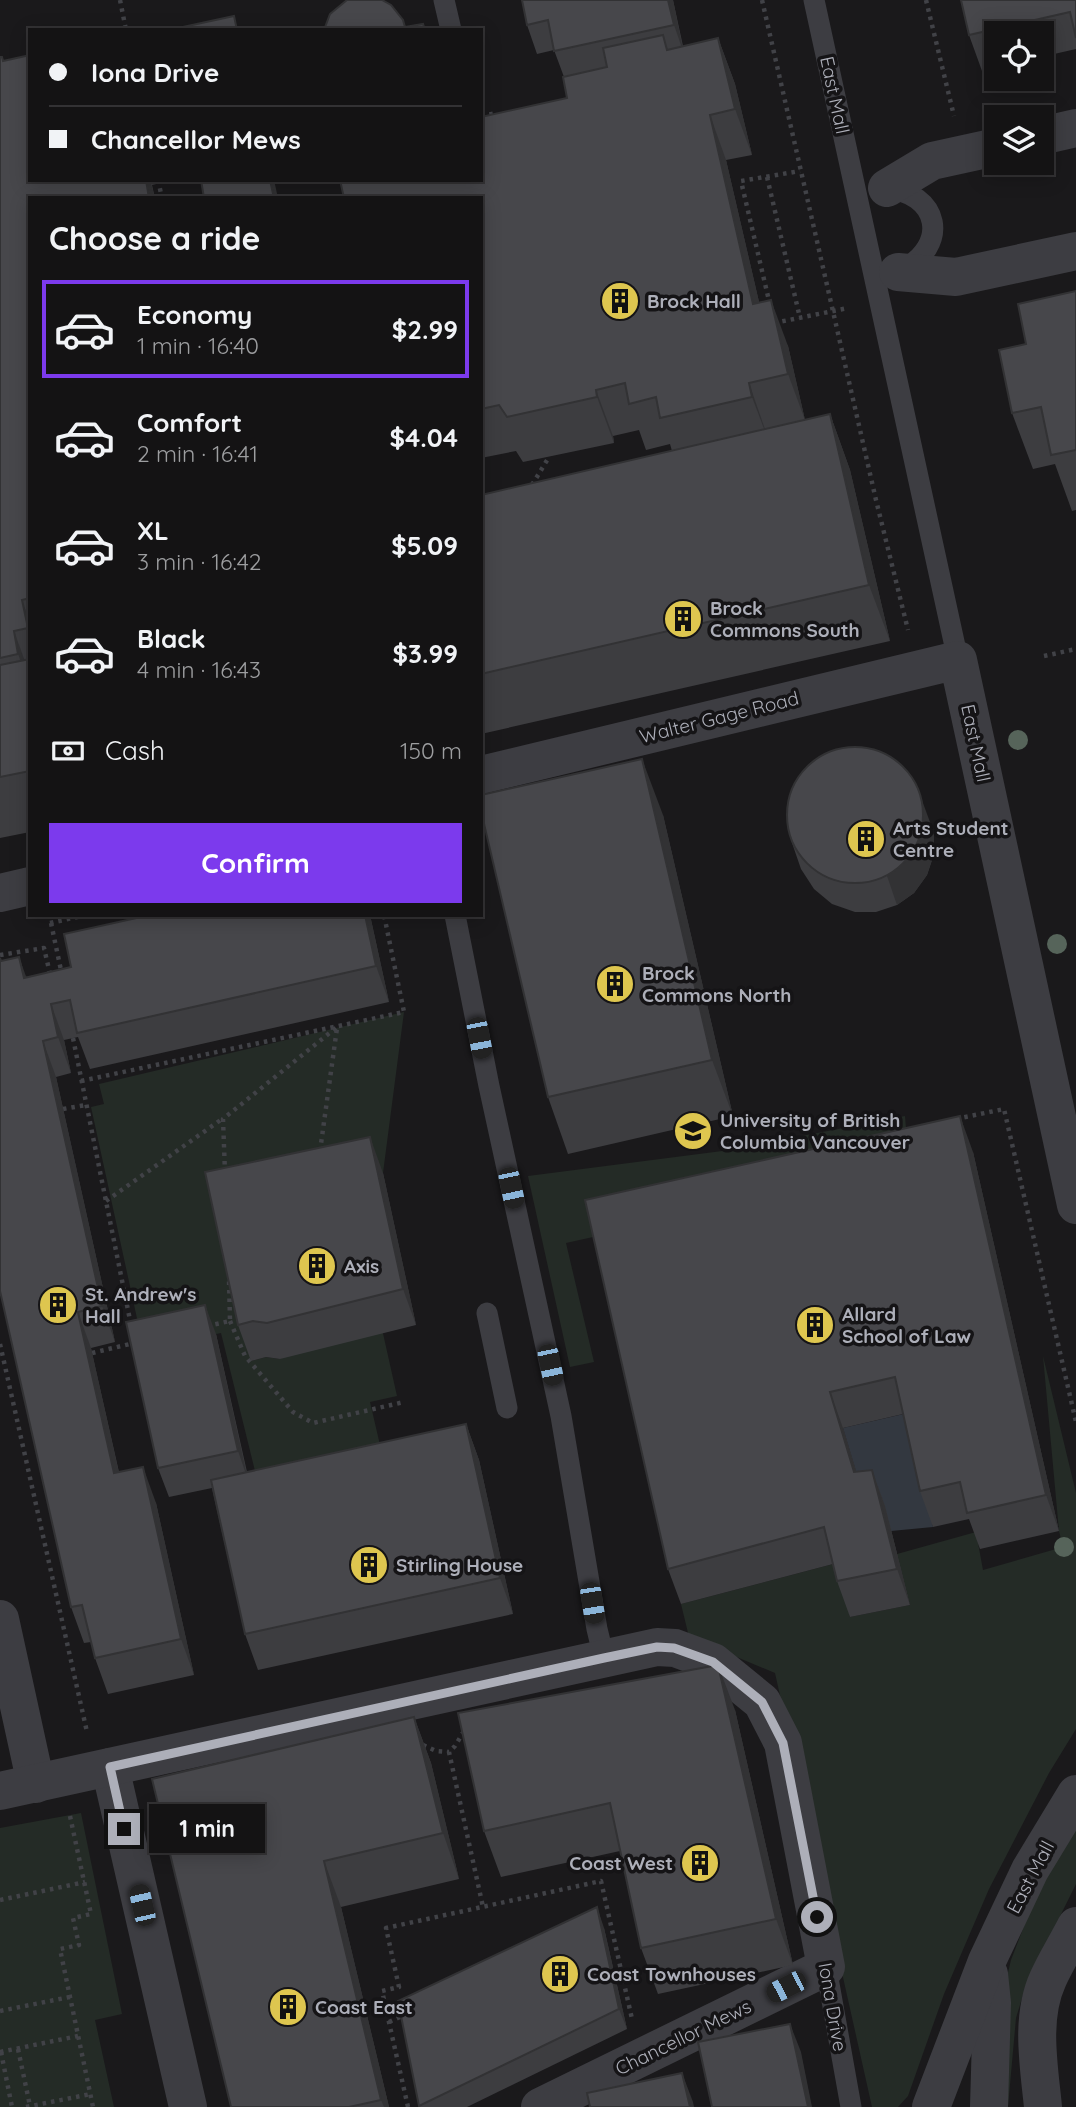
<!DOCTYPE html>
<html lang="en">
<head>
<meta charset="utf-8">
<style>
	:root { --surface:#141314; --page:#1d1c1d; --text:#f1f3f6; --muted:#9d9ea0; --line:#333234; --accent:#7c3aed }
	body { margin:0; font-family:Quicksand,sans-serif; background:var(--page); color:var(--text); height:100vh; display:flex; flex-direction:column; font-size:26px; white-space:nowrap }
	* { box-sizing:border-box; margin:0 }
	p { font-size:23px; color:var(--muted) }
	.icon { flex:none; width:38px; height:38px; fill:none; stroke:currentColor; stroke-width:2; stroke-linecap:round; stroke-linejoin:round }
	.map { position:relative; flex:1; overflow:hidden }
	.panel { position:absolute; left:28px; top:196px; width:455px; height:721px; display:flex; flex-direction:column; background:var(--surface); border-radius:0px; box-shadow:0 4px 18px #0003,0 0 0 2px var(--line) }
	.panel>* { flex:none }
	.hud { position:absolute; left:28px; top:28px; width:455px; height:154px; border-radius:0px; box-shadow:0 4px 18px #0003,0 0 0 2px var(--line); display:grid; align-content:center; height:154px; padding:0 21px; background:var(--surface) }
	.tools { position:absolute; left:984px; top:21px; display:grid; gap:14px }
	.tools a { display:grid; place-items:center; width:70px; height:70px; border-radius:0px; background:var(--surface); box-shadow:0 4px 18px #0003,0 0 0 2px var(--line); font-size:35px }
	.end { position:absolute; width:32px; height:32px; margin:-16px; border:9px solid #adafb9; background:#111; box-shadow:0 0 0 4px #111 }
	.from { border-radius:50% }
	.bubble { position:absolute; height:49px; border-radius:0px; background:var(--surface); box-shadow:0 4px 18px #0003,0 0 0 2px var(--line); font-size:23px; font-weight:700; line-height:49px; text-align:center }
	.car { position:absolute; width:21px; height:42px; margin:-21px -10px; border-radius:9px; box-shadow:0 0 5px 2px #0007; background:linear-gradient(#222 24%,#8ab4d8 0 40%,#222 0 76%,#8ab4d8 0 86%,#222 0) }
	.hud b { display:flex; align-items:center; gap:24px; height:66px; font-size:26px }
	.hud b+b { border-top:2px solid var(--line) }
	.hud i { width:18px; height:18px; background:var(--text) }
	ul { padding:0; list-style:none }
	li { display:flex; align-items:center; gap:21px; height:98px; margin:0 14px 10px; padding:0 7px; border:4px solid transparent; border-radius:0px }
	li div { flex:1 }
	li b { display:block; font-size:26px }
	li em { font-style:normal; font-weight:700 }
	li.on { border-color:var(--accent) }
	li>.icon { width:63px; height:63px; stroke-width:1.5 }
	h2 { padding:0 21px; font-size:32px; line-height:84px }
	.pay { display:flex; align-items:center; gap:18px; height:77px; padding:0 21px; font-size:26px }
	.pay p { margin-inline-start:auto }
	.primary-button { display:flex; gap:14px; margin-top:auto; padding:14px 21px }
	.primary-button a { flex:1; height:80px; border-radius:0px; background:var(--accent); color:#fff; font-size:28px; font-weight:700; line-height:80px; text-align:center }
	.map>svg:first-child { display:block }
	.green { fill:#242b26 }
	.water { fill:#333840 }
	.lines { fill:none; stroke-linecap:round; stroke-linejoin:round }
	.path { stroke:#414247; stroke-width:4.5; stroke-dasharray:3.5 5; stroke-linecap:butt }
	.lane { stroke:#3d3d42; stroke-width:21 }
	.street { stroke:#3d3d42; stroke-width:38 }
	.tree { fill:#56645a }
	.wall { fill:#3d3d40 }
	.shaded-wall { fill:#323234 }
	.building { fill:#47474b; stroke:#323234; stroke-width:2 }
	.route { stroke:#adafb9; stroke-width:9 }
	.labels { text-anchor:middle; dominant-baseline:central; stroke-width:7; stroke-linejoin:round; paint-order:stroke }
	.street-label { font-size:19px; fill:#adafb9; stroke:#151416 }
	.poi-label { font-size:19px; font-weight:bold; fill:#adafb9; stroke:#151416; text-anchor:start }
</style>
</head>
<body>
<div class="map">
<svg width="1076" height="2107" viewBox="0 0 1076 2107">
	<rect width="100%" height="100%" fill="#1a191b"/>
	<g class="green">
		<polygon points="404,1012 383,1173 219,1208 251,1361 266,1357 280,1359 378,1311 397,1396 370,1402 380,1445 255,1471 221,1333 153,1348 138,1323 91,1107 104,1104 99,1084"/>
		<polygon points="905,1116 907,1141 760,1200 566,1243 594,1362 570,1367 528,1176 730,1150"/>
		<polygon points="1043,1356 1076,1493 1076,1729 1049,1773 989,1889 944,1994 908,2096 898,2107 872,2107 775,1673 689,1637 681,1604 837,1563 850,1617 910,1605 897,1554 976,1532 983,1570 1063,1547 1059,1531"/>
		<polygon points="81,1813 122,2014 95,2020 114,2107 0,2107 0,1828"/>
		<polygon points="1076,1821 1076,1884 1026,1985 1016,2018 1008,2107 1004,1989 1011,1960 1031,1908"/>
	</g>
	<polygon class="water" points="908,1413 933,1527 891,1531 867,1508 843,1428"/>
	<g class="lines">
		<g class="path">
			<polyline points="120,0 126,30"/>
			<polyline points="762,0 876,500 908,630"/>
			<polyline points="926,0 954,116"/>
			<polyline points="481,116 497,113"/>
			<polyline points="767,177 800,318"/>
			<polyline points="158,180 162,198"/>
			<polyline points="770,305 741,181 800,171"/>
			<polyline points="774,323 848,308"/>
			<polyline points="532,485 549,457"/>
			<polyline points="1044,656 1076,649"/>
			<polyline points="50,923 87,915"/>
			<polyline points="51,923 62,975"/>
			<polyline points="0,955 44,948 51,978"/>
			<polyline points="73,1038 131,1325"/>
			<polyline points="81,1081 404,1012 384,915"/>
			<polyline points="63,1109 86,1105"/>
			<polyline points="956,1119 1004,1109 1076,1422"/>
			<polyline points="320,1151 337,1028"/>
			<polyline points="225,1173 223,1119 337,1027"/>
			<polyline points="106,1201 222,1119"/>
			<polyline points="230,1321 245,1356 293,1412 313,1423 404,1402"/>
			<polyline points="207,1326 230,1321 229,1280"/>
			<polyline points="0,1344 87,1732"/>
			<polyline points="92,1353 134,1343"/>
			<polyline points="464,1731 455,1746 449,1752 483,1907"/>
			<polyline points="423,1745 436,1751 449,1752"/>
			<polyline points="70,1816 91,1914 73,1918 79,1945 60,1949 93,2107"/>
			<polyline points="0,1900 85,1882"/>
			<polyline points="0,2011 70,1997"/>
			<polyline points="389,2022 404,2015"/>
			<polyline points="18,2049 30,2106"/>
			<polyline points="0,2052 78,2036"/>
			<polyline points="1,2052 12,2107"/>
			<polyline points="26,2107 91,2094"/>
			<polyline points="408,2107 382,1991 399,1987 386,1928 601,1881 632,2019"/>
		</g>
		<g class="lane">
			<polyline points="444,0 451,30"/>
			<polyline points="814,0 958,660"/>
			<path d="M884,188C940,192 951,246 900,271"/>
			<polyline points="455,915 489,1086 561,1416 597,1629 604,1658"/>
			<polyline points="487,1313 507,1408"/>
			<polyline points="826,1967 851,2107"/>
		</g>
		<g class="street">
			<polyline points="1041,136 1076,128"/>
			<polyline points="887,188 932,161 996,147"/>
			<polyline points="898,272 956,277 1076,251"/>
			<polyline points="481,775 958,660 1076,1205"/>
			<polyline points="0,893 30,886"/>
			<polyline points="0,1619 36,1784"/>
			<polyline points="110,1767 188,2107"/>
			<polyline points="0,1791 657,1647 675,1648 713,1662 762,1702 783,1743 826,1967 540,2107"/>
			<polyline points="989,1974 992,2003 989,2107"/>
			<polyline points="931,2107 987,1961 1030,1870 1076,1794"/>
			<path d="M1043,2107C1039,2066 1030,2018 1048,1979C1056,1961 1067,1944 1076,1926"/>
		</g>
	</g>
	<g class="tree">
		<circle cx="1018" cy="740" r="10"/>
		<circle cx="1057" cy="944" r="10"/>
		<circle cx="1064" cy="1547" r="10"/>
	</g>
	<g class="wall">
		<polygon points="522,0 673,0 683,46 718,38 735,84 752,155 726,160 759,302 788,346 805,420 830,414 850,470 890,641 481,734 481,495 672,451 670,444 646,450 639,430 613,436 614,443 523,462 516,451 481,458 481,198 567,98 564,77 554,50 537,54 527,25"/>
		<polygon points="1076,0 1076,49 1041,57 1041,33 996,33 996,68 982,71 969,35"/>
		<polygon points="0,57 30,180 174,180 152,185 155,198 30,198 30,832 0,838"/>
		<polygon points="1076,291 1076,510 1072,511 1055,464 1033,469 1012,413 1026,344"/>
		<polygon points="663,815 733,1116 568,1154 548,1097"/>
		<polygon points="934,833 934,854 927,875 914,893 897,905 876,912 855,912 832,904 814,889 801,869 791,840"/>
		<polygon points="150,915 370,915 389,1002 90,1069 78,1037 64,1040 71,1073 56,1077 115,1342 91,1348 92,1353 119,1472 156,1503 194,1675 108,1694 95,1658 91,1642 84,1643 71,1607 2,961 27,977 71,967"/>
		<polygon points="973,1152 1059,1531 980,1549 969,1519 933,1527 920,1491 903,1414 843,1428 856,1471 872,1470 885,1506 910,1605 850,1617 837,1581 833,1564 681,1604 668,1569"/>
		<polygon points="383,1173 416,1325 280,1359 266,1357 251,1361 238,1325"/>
		<polygon points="216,1334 247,1472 466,1424 479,1460 513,1614 258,1670 245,1634 212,1488 169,1497 158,1468"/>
		<polygon points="735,1710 793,1965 658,1994 641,1948 620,1851 501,1877 484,1831"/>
		<polygon points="414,1717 431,1763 459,1879 341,1907 389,2107 231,2107 152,1779"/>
		<polygon points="604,1928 627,2029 467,2107 419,2107 398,2001"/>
	</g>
	<g class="shaded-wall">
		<polygon points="668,0 673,0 684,54 674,25"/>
		<polygon points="718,38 735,84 752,155 735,109"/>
		<polygon points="710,115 726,160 770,349 753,304"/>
		<polygon points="146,180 150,180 155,198 149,198"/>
		<polygon points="270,180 274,180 278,198 274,198"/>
		<polygon points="771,300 788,346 805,420 788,374"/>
		<polygon points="749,383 765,429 769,442 752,397"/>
		<polygon points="596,390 613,436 614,443 597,397"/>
		<polygon points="830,414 850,470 890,641 869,585"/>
		<polygon points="22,600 30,623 30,633 28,628"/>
		<polygon points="14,631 27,667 30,685 18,654"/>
		<polygon points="642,759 663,815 733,1116 712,1060"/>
		<polygon points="916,784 934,833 934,854 927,875 914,893 897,905 887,876"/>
		<polygon points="365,915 370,915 389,1002 376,966"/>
		<polygon points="19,957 32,993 24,978"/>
		<polygon points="51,1004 64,1040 71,1073 58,1037"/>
		<polygon points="43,1041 56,1077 115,1342 102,1306"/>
		<polygon points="960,1116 973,1152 1059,1531 1046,1495"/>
		<polygon points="370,1137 383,1173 416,1325 403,1289"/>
		<polygon points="205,1305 216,1334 248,1480 238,1451"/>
		<polygon points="78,1312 91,1348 127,1509 114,1473"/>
		<polygon points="830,1392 843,1428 867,1508 854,1472"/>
		<polygon points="466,1424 479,1460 513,1614 500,1578"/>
		<polygon points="143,1467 156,1503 194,1675 181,1639"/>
		<polygon points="872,1470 885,1506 910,1605 897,1569"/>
		<polygon points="718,1665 735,1710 793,1965 776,1919"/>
		<polygon points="414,1717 431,1763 459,1879 443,1833"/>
		<polygon points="324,1861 341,1907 389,2107 384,2107 381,2100"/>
		<polygon points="597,1907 604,1928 627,2029 619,2009"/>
		<polygon points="790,2024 801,2052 812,2107 808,2107"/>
		<polygon points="682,2073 693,2102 694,2107 690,2107"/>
	</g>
	<g class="building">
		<polygon points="347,0 382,0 391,5 403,20 405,27 423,24 425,30 324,30 330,14"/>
		<polygon points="522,0 668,0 674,25 554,51 548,20 527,25"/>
		<polygon points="961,0 1076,0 1076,38 1070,12 969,35"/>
		<polygon points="234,16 237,30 169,30"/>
		<polygon points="663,35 667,50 718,38 735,109 710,115 753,304 771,300 788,374 749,383 752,397 660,418 656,397 629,404 625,383 596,390 597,397 507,417 499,405 481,409 481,198 344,198 340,180 481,180 481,117 567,98 563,77 607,67 603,48"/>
		<polygon points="30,55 30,180 146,180 149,198 30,198 30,598 22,600 28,628 14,631 18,654 0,658 0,57 2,57 3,61"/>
		<polygon points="201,180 270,180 274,198 204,198"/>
		<polygon points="1076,291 1076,450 1051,455 1041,407 1012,413 999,350 1026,344 1018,304"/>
		<polygon points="830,414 869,585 481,674 481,495"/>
		<polygon points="30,659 30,771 0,777 0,665"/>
		<circle cx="855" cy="815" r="68"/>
		<polygon points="642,759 712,1060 548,1097 481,811 481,795"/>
		<polygon points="150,915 365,915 376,966 77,1033 70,1000 51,1004 58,1037 43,1041 102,1306 78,1312 79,1317 114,1473 143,1467 181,1639 95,1658 82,1605 71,1607 0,1291 0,958 1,961 19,957 24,978 71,967 64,934"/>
		<polygon points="960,1116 1046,1495 967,1513 960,1482 920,1491 895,1377 830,1392 854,1472 872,1470 897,1569 837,1581 824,1527 668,1569 585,1200"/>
		<polygon points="370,1137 403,1289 267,1323 253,1321 238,1325 205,1172"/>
		<polygon points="205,1305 238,1451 158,1468 126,1322"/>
		<polygon points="466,1424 500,1578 245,1634 211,1480"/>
		<polygon points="718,1665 776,1919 641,1948 610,1803 484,1831 458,1713"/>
		<polygon points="414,1717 443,1833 324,1861 381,2100 349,2107 231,2107 152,1779"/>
		<polygon points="597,1907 619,2009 419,2106 398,2001"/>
		<polygon points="790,2024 808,2107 712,2107 698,2042"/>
		<polygon points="682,2073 690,2107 590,2107 587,2093"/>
	</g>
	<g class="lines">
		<polyline class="route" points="124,1829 110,1767 604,1658 657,1647 674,1648 713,1662 762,1702 783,1743 817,1917"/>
	</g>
	<defs>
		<symbol id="building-disc" viewBox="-11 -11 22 22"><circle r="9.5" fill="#dec64f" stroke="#151416"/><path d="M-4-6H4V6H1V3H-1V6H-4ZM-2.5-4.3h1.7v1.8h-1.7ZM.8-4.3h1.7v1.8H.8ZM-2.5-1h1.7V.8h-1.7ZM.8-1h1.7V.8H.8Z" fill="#111"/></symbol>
		<symbol id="university-disc" viewBox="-11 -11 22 22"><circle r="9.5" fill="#dec64f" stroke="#151416"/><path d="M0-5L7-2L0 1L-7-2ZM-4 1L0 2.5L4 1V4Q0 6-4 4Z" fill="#111"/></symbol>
	</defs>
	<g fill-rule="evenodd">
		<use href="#building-disc" x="598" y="279" width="44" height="44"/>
		<use href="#building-disc" x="661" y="597" width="44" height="44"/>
		<use href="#building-disc" x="844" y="817" width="44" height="44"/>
		<use href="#building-disc" x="593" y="962" width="44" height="44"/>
		<use href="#university-disc" x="671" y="1109" width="44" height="44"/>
		<use href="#building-disc" x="295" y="1244" width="44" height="44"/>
		<use href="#building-disc" x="36" y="1283" width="44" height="44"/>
		<use href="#building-disc" x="793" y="1303" width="44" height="44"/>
		<use href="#building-disc" x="347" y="1543" width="44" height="44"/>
		<use href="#building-disc" x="678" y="1841" width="44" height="44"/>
		<use href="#building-disc" x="538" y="1952" width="44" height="44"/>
		<use href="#building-disc" x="266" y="1985" width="44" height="44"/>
	</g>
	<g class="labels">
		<g class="street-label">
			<text transform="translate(835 95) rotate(78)">East Mall</text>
			<text transform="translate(719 717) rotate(-14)">Walter Gage Road</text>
			<text transform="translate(976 743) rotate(78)">East Mall</text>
			<text transform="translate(1030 1877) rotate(-62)">East Mall</text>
			<text transform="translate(833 2007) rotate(80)">Iona Drive</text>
			<text transform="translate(683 2037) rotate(-26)">Chancellor Mews</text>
		</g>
		<g class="poi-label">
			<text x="647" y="301">Brock Hall</text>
			<text x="710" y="608">Brock<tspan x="710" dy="22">Commons South</tspan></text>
			<text x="893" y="828">Arts Student<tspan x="893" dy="22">Centre</tspan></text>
			<text x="642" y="973">Brock<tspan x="642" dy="22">Commons North</tspan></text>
			<text x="720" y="1120">University of British<tspan x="720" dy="22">Columbia Vancouver</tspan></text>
			<text x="344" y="1266">Axis</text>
			<text x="85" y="1294">St. Andrew's<tspan x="85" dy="22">Hall</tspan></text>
			<text x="842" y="1314">Allard<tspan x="842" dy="22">School of Law</tspan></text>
			<text x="396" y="1565">Stirling House</text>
			<text x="673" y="1863" text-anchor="end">Coast West</text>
			<text x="587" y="1974">Coast Townhouses</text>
			<text x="315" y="2007">Coast East</text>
		</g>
	</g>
</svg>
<div class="tools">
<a><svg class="icon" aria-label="locate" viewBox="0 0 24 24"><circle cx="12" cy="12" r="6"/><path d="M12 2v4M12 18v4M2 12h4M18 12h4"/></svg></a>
<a><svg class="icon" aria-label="layers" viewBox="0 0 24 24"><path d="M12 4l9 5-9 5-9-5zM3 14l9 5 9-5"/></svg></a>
</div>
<i class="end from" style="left:817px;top:1917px"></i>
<i class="end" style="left:124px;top:1829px"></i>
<div class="bubble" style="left:149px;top:1804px;width:116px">1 min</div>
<i class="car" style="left:479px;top:1038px;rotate:169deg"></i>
<i class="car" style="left:511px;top:1188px;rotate:168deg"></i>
<i class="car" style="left:550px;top:1365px;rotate:168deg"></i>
<i class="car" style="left:592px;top:1603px;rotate:171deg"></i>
<i class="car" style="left:142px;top:1905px;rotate:347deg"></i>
<i class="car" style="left:786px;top:1987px;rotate:243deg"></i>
<div class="hud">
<b><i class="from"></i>Iona Drive</b>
<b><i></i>Chancellor Mews</b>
</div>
<section class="panel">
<h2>Choose a ride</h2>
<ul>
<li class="on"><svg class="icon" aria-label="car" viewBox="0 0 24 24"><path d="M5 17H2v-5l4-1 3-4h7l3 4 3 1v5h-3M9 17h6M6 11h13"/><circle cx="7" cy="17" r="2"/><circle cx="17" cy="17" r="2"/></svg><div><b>Economy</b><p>1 min · 16:40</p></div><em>$2.99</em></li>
<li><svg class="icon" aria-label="car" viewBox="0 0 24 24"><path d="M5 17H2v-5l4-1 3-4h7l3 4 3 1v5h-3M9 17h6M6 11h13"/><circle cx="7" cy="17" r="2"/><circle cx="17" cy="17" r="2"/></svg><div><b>Comfort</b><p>2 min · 16:41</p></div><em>$4.04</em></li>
<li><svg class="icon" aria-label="car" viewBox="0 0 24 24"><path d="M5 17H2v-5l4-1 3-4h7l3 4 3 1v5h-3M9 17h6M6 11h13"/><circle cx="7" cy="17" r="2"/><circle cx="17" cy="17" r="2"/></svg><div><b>XL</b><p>3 min · 16:42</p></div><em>$5.09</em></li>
<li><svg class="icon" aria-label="car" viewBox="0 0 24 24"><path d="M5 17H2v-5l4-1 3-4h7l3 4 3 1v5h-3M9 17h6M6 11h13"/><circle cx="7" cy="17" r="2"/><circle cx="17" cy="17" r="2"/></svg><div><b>Black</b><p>4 min · 16:43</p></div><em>$3.99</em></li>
</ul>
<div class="pay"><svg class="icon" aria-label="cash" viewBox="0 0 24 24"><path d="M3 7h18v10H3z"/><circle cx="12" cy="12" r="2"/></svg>Cash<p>150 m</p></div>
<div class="primary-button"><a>Confirm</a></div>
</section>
</div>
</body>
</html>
